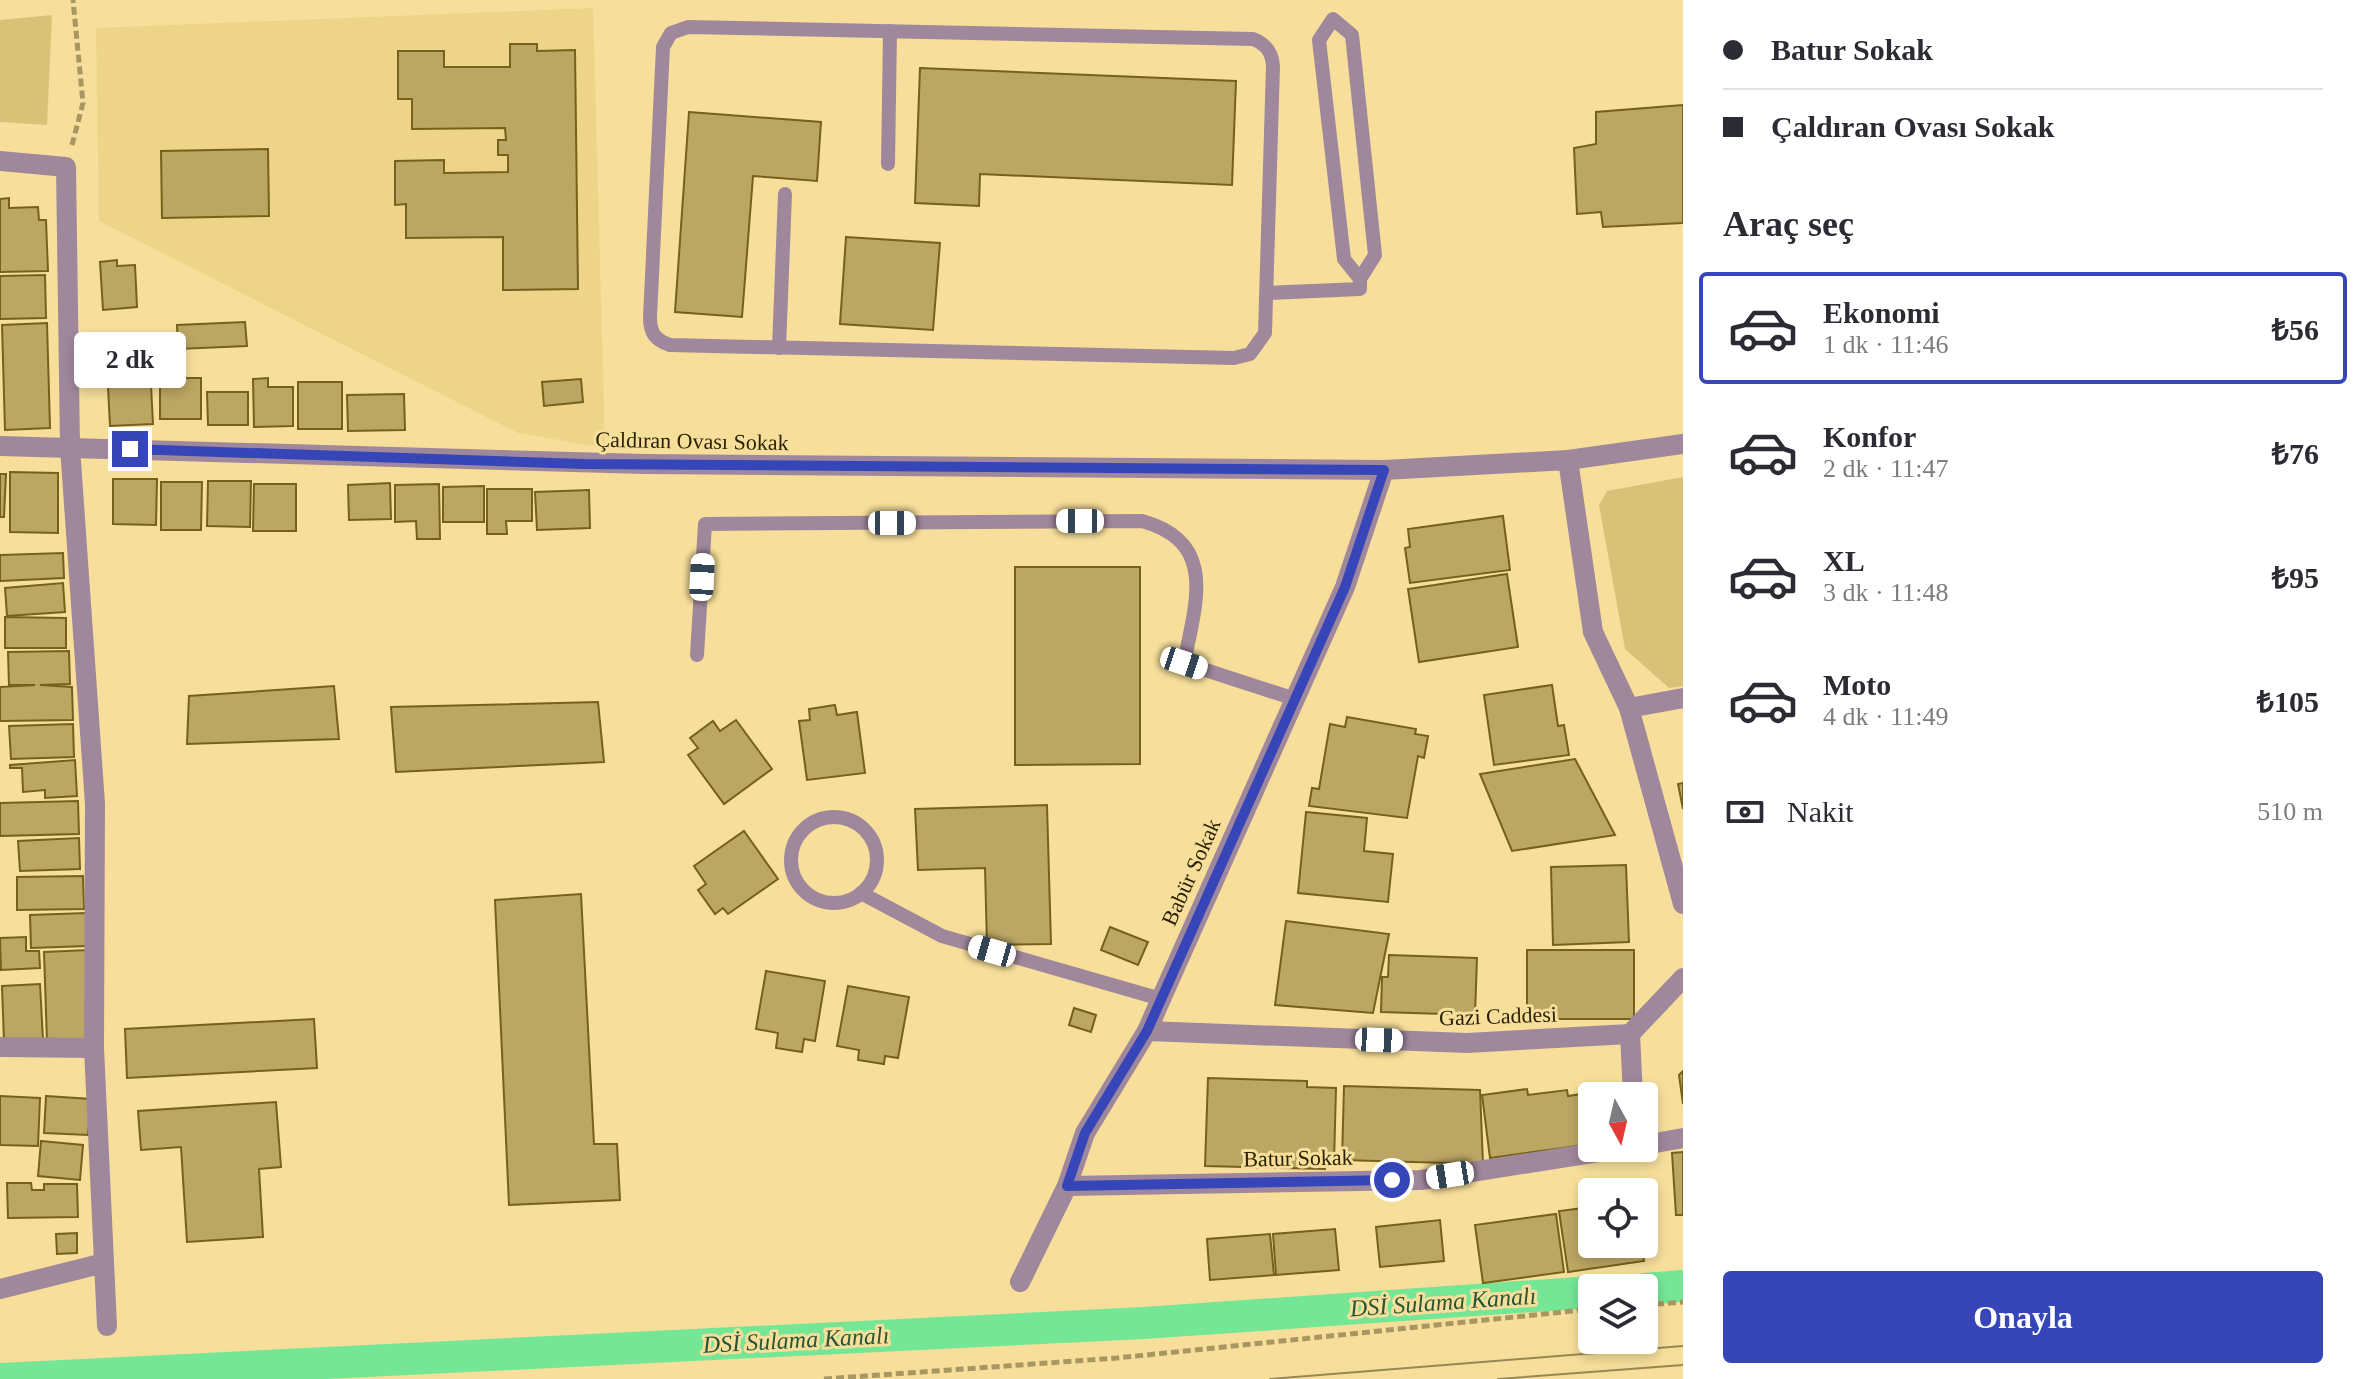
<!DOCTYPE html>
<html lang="tr">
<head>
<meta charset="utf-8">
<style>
	:root { --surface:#fff; --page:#f7f7f7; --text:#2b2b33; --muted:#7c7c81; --line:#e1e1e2; --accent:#3645b7 }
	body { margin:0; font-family:Georgia,serif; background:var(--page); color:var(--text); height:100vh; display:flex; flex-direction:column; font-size:30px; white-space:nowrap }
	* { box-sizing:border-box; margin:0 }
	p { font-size:26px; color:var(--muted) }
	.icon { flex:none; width:44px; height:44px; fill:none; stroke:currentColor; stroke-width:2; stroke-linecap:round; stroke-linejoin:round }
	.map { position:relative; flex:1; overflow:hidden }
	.details { display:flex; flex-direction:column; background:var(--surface); width:680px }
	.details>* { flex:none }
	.hud { display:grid; align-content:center; height:176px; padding:0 40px; background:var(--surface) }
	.needle { width:52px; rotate:172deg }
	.tools { position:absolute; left:1578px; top:1082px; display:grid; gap:16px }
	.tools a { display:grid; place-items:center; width:80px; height:80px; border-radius:8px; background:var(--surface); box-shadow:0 4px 12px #0003; font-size:40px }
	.end { position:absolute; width:36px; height:36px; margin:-18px; border:10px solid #3645b7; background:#fff; box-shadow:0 0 0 4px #fff }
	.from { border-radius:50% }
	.bubble { position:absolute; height:56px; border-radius:8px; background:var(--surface); box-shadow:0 4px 12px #0003; font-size:26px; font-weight:600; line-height:56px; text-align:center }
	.car { position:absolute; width:24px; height:48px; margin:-24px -12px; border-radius:10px; box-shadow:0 0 6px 2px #0007; background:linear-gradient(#fff 24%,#345 0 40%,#fff 0 76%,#345 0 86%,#fff 0) }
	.hud b { display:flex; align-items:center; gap:28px; height:76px; font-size:30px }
	.hud b+b { border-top:2px solid var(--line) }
	.hud i { width:20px; height:20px; background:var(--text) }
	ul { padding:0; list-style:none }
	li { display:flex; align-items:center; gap:24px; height:112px; margin:0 16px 12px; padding:0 24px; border:4px solid transparent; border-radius:8px }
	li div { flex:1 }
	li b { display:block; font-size:30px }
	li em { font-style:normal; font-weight:600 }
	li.active { border-color:var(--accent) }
	li>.icon { width:72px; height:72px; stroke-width:1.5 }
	h2 { padding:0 40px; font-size:36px; line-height:96px }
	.pay { display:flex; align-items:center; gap:20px; height:88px; padding:0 40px; font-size:30px }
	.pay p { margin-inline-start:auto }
	.cta { display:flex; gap:16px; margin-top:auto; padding:16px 40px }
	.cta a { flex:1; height:92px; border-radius:8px; background:var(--accent); color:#fff; font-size:32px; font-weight:600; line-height:92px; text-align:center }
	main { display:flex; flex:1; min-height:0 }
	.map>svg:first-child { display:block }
	.built { fill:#eed488 }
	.green { fill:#dac178 }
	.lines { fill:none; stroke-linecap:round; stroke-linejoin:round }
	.canal { stroke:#74e696; stroke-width:32 }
	.building { fill:#bca663; stroke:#76611a; stroke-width:2 }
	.path { stroke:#a99762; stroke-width:5; stroke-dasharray:8 4; stroke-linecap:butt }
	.service { stroke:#a0889c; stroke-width:14 }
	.minor { stroke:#a0889c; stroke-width:20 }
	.tram { stroke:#988755; stroke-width:2 }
	.route { stroke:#3645b7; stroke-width:10 }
	.labels { text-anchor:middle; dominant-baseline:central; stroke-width:6; stroke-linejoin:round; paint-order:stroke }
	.street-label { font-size:22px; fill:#2b2205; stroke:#f7df9b }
	.water-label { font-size:24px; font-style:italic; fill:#265434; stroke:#f7df9b }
</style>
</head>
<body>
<main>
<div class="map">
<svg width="1683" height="1379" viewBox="0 0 1683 1379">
	<rect width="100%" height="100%" fill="#f7df9b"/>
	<polygon class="built" points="593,8 605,448 518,433 99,221 96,28"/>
	<g class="green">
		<polygon points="52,15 47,125 0,122 0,20"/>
		<polygon points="1683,477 1683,686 1669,688 1625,649 1599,505 1607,491"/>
	</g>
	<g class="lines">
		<g class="canal">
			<polyline points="1644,1289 1683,1286"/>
			<polyline points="0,1379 1144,1323 1592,1292"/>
		</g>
	</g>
	<g class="building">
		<polygon points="510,44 537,44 537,51 575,50 578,289 503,290 503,237 406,238 406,204 395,205 395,161 444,160 444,173 508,172 508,155 498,155 498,140 506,140 505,128 412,129 412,99 398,99 398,51 444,51 444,67 510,67"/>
		<polygon points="920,68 1236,81 1232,185 980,174 979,206 915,203"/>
		<polygon points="1683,105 1683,223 1603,227 1601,212 1577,214 1574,148 1596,144 1596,112"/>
		<polygon points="689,112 821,122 817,181 753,176 742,317 675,312"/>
		<polygon points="268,149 269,216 162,218 161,151"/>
		<polygon points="9,198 9,208 38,207 39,220 46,220 48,271 0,272 0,199"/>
		<polygon points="846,237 940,243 933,330 840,324"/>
		<polygon points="117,260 117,266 135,265 137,307 103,310 100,262"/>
		<polygon points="45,275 46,318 0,319 0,276"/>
		<polygon points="245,322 247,346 178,349 177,325"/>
		<polygon points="47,323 50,428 5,430 2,325"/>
		<rect x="160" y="378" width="41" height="41"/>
		<polygon points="268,378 268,387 293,387 293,426 254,427 253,379"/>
		<polygon points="581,379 583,402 544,406 542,382"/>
		<rect x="298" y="382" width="44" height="47"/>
		<polygon points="151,385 153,424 110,426 108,387"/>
		<polygon points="207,392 248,392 248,425 208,425"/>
		<polygon points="404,394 405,430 348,431 347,395"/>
		<polygon points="10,472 58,473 58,533 10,532"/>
		<polygon points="0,474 6,474 4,517 0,517"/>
		<polygon points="113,479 157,479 156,525 113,524"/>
		<polygon points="208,481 251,481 250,527 207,526"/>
		<polygon points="161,482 202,482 201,530 161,530"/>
		<polygon points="390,483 391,519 349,520 348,485"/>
		<polygon points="254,484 296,484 296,531 253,531"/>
		<polygon points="439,484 440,539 417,539 416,521 395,522 395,485"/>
		<polygon points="484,486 484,522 443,522 443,487"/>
		<polygon points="487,489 532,489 532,521 506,521 507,534 487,534"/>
		<polygon points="589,490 590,528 537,530 535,492"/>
		<polygon points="1503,516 1510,570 1410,583 1405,548 1410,547 1408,529"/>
		<polygon points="63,553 64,578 0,581 0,555"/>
		<polygon points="1015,567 1140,567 1140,764 1015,765"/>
		<polygon points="1507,574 1518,647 1419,662 1408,589"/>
		<polygon points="63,583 65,612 7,616 5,588"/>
		<polygon points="5,617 66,618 66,648 5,648"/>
		<polygon points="69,651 70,684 40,685 72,687 73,720 0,721 0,687 35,685 9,685 8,652"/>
		<polygon points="1552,685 1558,726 1564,725 1569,755 1494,765 1484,695"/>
		<polygon points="334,686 339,739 187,744 189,696"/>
		<polygon points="598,702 604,762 396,772 391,707"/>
		<polygon points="835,705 837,715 857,712 865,773 807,780 799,721 810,720 809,709"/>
		<polygon points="1347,717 1416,729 1415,734 1428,736 1424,758 1418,756 1407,818 1309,806 1312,788 1319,789 1330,724 1345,727"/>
		<polygon points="736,720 772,769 724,804 688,755 698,748 690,738 713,721 720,731"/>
		<polygon points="73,724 74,757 11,759 9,726"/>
		<polygon points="1575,759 1615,835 1512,851 1480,774"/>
		<polygon points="75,760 77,796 45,798 45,790 23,792 22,768 10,768 10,765"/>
		<polygon points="1683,783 1683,809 1678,784"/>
		<polygon points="78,801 79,834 0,836 0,803"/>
		<polygon points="1047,805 1051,944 987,945 985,868 918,870 915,809"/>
		<polygon points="1306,812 1367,818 1364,851 1393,854 1388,902 1298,893"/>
		<polygon points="744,831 778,879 728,914 723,908 715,914 698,890 706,884 694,866"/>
		<polygon points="79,838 80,869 20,871 18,841"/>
		<polygon points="1626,865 1629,942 1553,945 1551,867"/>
		<polygon points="83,876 84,909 17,910 17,877"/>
		<polygon points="581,894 594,1144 617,1144 620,1200 509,1205 495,900"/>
		<polygon points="86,913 87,946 31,948 30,915"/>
		<polygon points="1286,921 1389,934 1373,1013 1275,1005"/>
		<polygon points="1110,927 1148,942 1138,965 1101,950"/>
		<polygon points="26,937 26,951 39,951 40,968 1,970 0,938"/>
		<polygon points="89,950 93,1041 47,1043 44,952"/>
		<rect x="1527" y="950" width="107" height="69"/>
		<polygon points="1389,955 1477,958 1475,1015 1381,1012 1382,977 1388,977"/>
		<polygon points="766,971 825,981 815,1041 804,1039 802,1052 776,1048 778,1033 756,1029"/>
		<polygon points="40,984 43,1040 4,1042 2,986"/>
		<polygon points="848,986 909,997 898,1058 885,1056 884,1064 858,1060 859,1050 837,1046"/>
		<polygon points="1074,1008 1096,1015 1091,1032 1069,1025"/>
		<polygon points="314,1019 317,1068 127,1078 125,1029"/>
		<polygon points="1683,1071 1683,1104 1679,1075"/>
		<polygon points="1208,1078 1307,1081 1307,1087 1336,1088 1334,1163 1325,1162 1325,1169 1205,1166"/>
		<polygon points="1344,1086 1480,1090 1483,1164 1342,1160"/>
		<polygon points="1527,1089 1528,1095 1567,1090 1568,1096 1607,1090 1608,1096 1592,1096 1592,1144 1490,1158 1482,1095"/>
		<polygon points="0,1096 40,1098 38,1146 0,1145"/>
		<polygon points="46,1096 91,1099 88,1135 44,1133"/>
		<polygon points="276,1102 281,1167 259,1169 263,1237 187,1242 181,1147 141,1150 138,1111"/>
		<polygon points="41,1141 83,1145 80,1180 38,1176"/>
		<polygon points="1683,1152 1683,1215 1676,1215 1672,1153"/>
		<polygon points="7,1183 31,1183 32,1190 44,1190 44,1184 77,1184 78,1217 8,1218"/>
		<polygon points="1592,1207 1592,1244 1641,1244 1644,1261 1568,1272 1559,1211"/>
		<polygon points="1556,1214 1564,1272 1483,1283 1475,1225"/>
		<polygon points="1440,1220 1444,1261 1380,1267 1376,1227"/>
		<polygon points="1335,1229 1339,1270 1276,1275 1273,1234"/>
		<polygon points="77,1233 77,1253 57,1254 56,1234"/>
		<polygon points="1270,1234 1274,1275 1210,1280 1207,1239"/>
	</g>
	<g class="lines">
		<g class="path">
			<polyline points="72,145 83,103 73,0"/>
			<polyline points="1644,1305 1683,1302"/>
			<polyline points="824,1379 1117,1358 1592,1309"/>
		</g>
		<g class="service">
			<path d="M688,27L1253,39C1266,44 1272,52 1273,66L1265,333L1250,354L1234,358L670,345C655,340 650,333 650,317L663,47L671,33Z"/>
			<polyline points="888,164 890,31"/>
			<polyline points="1267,293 1360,289 1360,279 1375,255 1352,35 1333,19 1319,40 1344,259 1360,279"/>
			<polyline points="779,348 785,194"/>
			<path d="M697,655L705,524L1142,521C1219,542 1195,605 1184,663L1295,699"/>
			<circle cx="834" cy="860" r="43"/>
			<polyline points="861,893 942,936 1161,999"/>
		</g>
		<g class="minor">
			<polyline points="0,161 66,167 70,447 95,804 94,1048 107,1326"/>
			<polyline points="0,446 645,464 1384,470 1568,460 1593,632 1629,708 1683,904"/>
			<polyline points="1568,460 1683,444"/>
			<polyline points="1629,708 1683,698"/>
			<polyline points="1147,1031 1467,1043 1630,1034 1683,978"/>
			<polyline points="1630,1034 1633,1096"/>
			<polyline points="0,1047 94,1048"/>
			<polyline points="1644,1145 1683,1138"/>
			<polyline points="1067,1186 1421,1180 1624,1148"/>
			<polyline points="1020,1282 1067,1186 1085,1133 1147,1031 1161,999 1345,587 1384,470"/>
			<polyline points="0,1289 104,1263"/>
		</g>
		<g class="tram">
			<polyline points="1270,1379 1683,1346"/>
			<polyline points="1498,1379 1683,1365"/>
		</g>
	</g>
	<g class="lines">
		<polyline class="route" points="130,449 584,464 1384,470 1345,587 1147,1031 1085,1133 1067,1186 1392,1180"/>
	</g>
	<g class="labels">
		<g class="street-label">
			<text transform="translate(692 441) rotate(1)">Çaldıran Ovası Sokak</text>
			<text transform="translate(1191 872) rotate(-66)">Babür Sokak</text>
			<text transform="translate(1498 1016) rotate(-2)">Gazi Caddesi</text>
			<text transform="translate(1298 1158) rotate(-1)">Batur Sokak</text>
		</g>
		<g class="water-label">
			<text transform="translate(1443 1302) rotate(-4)">DSİ Sulama Kanalı</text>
			<text transform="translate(796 1340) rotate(-3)">DSİ Sulama Kanalı</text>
		</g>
	</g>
</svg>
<div class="tools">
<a><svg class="needle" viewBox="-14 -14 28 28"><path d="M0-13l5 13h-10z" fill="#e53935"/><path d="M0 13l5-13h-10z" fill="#7c7c81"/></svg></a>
<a><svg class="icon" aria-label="locate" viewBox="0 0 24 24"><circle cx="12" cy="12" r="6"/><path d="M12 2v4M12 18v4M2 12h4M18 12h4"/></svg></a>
<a><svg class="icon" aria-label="layers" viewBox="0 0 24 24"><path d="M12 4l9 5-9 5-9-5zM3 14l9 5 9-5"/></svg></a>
</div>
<i class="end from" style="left:1392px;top:1180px"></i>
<i class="end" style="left:130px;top:449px"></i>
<div class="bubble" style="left:74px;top:332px;width:112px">2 dk</div>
<i class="car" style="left:1080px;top:521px;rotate:270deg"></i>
<i class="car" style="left:892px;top:523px;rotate:90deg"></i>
<i class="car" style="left:702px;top:577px;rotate:3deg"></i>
<i class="car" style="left:1184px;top:663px;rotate:108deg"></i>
<i class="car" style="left:992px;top:951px;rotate:286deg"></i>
<i class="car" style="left:1379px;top:1040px;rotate:92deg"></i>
<i class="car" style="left:1450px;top:1175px;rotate:261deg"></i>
</div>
<section class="details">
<div class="hud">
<b><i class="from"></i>Batur Sokak</b>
<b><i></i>Çaldıran Ovası Sokak</b>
</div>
<h2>Araç seç</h2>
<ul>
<li class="active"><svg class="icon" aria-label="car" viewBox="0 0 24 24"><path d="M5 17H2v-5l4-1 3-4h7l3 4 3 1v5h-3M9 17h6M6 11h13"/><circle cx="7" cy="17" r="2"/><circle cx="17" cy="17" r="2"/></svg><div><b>Ekonomi</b><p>1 dk · 11:46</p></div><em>₺56</em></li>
<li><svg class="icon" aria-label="car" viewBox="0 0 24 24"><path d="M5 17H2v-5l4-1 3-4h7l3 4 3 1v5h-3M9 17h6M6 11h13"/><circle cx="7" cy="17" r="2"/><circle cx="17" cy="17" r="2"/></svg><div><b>Konfor</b><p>2 dk · 11:47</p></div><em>₺76</em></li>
<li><svg class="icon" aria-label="car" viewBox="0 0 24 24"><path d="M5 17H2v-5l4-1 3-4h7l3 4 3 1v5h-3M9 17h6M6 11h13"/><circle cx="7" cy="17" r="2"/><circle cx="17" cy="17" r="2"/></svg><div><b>XL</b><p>3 dk · 11:48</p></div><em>₺95</em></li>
<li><svg class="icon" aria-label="car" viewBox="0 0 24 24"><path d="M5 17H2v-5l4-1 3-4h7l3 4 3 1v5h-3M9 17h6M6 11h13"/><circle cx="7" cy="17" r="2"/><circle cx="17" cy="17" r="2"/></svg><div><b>Moto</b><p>4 dk · 11:49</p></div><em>₺105</em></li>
</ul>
<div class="pay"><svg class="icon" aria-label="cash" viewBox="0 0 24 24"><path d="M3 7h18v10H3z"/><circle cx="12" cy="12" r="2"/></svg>Nakit<p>510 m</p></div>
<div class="cta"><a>Onayla</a></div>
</section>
</main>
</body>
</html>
